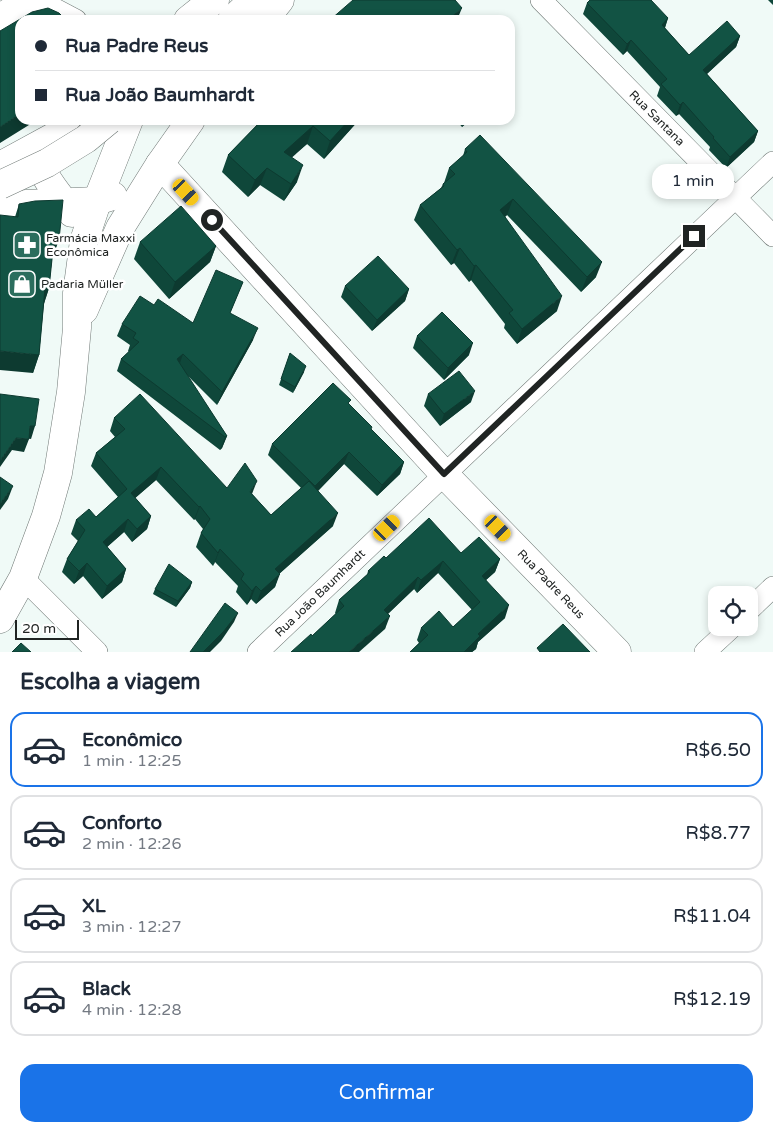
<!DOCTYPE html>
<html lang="pt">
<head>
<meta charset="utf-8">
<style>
	:root { --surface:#fff; --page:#f6f6f7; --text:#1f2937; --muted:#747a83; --line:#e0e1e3; --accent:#1a73e8 }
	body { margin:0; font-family:"Varela Round",sans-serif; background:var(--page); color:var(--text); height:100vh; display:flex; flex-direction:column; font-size:19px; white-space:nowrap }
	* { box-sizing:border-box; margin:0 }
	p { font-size:16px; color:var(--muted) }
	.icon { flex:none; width:28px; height:28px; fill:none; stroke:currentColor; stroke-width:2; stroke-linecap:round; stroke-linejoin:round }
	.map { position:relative; height:652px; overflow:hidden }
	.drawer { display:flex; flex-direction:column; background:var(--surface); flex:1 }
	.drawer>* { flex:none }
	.guide { position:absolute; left:15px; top:15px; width:500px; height:110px; border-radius:15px; box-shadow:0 2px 8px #0003; display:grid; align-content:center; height:110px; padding:0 20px; background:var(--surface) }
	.tools { position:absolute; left:708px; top:586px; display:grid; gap:10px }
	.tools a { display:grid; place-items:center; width:50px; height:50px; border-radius:10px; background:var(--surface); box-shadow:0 2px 8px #0003; font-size:25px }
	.scale { position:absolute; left:15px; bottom:12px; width:64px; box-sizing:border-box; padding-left:5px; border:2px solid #202423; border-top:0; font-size:14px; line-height:18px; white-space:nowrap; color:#202423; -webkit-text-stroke:4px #fff; paint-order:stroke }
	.end { position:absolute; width:22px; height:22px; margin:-11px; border:6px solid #202423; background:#fff; box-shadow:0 0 0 2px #fff }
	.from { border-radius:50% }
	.bubble { position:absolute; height:35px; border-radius:15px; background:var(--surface); box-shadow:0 2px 8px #0003; font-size:16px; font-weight:600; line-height:35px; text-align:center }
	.car { position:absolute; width:15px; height:30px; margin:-15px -8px; border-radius:6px; box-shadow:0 0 4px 1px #0007; background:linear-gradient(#f5c518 24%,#345 0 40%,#f5c518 0 76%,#345 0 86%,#f5c518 0) }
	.guide b { display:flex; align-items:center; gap:18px; height:48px; font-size:19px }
	.guide b+b { border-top:1px solid var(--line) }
	.guide i { width:12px; height:12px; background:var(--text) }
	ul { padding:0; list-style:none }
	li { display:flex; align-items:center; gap:15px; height:75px; margin:0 10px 8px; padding:0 10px; border:2px solid var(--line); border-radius:15px }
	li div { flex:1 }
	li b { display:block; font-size:19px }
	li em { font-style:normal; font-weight:600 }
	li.current { border-color:var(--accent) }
	li>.icon { width:45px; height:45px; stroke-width:1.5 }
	h2 { padding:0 20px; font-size:22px; line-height:60px }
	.button { display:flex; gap:10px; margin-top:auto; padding:10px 20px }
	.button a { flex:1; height:58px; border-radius:15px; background:var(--accent); color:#fff; font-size:20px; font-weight:600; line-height:58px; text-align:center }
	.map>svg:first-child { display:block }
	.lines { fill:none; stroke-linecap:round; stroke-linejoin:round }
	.minor-casing { stroke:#6e7774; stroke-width:22 }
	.tertiary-casing { stroke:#6e7774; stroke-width:29 }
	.secondary-casing { stroke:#6e7774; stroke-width:29 }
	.minor { stroke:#fff; stroke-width:21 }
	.tertiary { stroke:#fff; stroke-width:28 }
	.secondary { stroke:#fff; stroke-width:28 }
	.secondary-bridge-casing { stroke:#6e7774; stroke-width:29; stroke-linecap:butt }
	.secondary-bridge { stroke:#fff; stroke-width:28 }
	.wall { fill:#0f473a }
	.shaded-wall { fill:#0d3a30 }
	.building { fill:#125344; stroke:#0d3a30 }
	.route { stroke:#202423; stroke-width:6 }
	.labels { text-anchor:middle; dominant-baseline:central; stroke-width:5; stroke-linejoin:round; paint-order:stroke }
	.street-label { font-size:12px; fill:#202423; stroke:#fff }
	.poi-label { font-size:12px; fill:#202423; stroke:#fff; text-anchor:start }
</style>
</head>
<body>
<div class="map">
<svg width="773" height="652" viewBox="0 0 773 652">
	<rect width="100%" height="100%" fill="#f0faf7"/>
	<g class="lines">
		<defs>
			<g id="minor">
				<polyline points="38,0 76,20"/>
				<polyline points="541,0 773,236"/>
				<polyline points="23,578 97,652"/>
				<polyline points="749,610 773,587"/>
				<polyline points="258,652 773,162"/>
				<polyline points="705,652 731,628"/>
			</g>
			<g id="tertiary">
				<polyline points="0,18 29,0"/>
				<polyline points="160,164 444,474 617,652"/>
			</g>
			<g id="secondary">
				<polyline points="188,20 203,8 215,0"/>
				<polyline points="232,20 253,0"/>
				<polyline points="264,20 280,0"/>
				<path d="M66,130C58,136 48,143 43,151C32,169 63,198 72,213"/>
				<polyline points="0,166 55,136"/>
				<polyline points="0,210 26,204 97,201 113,196"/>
				<polyline points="84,310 120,228 160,164 191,120"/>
				<polyline points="0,619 23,578 46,516 58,473 71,392 77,328 77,293 84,241 99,196 129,120"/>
			</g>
		</defs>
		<use href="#minor" class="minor-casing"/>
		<use href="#tertiary" class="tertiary-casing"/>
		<use href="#secondary" class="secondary-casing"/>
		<use href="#minor" class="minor"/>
		<use href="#tertiary" class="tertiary"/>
		<use href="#secondary" class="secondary"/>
		<defs>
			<polyline id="secondary-bridge" points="0,185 47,163 86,139 109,120"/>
		</defs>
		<use href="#secondary-bridge" class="secondary-bridge-casing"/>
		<use href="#secondary-bridge" class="secondary-bridge"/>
	</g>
	<g class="wall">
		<polygon points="768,0 773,0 773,5"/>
		<polygon points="587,3 668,18 665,28 689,55 740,36 736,47 707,74 758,131 754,142 726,168 709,150 710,147 679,114 676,116 657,96 660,87 627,51 623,55 583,14"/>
		<polygon points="262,120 359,120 324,159 307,144 291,157 297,182 284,201 260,185 248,197 222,172 228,155"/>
		<polygon points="456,120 470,120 462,127"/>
		<polygon points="465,149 596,277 581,292 507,215 505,217 557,311 517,344 504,328 505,324 471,280 469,282 454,263 451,265 414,220 420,205 441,188 443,184 444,183 449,168 463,156"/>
		<polygon points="19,204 52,259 49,288 44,303 39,355 33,373 15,217"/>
		<polygon points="140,242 216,246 210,262 169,299 134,259"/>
		<polygon points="243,282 230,313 253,340 217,405 186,374 227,436 222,448 220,450 117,371 121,359 129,352 128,351 130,345 117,336 122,324 154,305 193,323"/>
		<polygon points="345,286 409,289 405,301 372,331 341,297"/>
		<polygon points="417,336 469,355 444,380 413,348"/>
		<polygon points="290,353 304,372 293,393 279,385"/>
		<polygon points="428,394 471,402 440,426 424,406"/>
		<polygon points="349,404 371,430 404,462 400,474 377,496 344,464 318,491 333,526 279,574 275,587 256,604 251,599 247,605 236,592 238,586 215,562 213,566 196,547 201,533 203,529 195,519 194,520 156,480 135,498 151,516 147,529 132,542 124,532 107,547 126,569 122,582 102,599 83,576 74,584 62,572 67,559 78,541 71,534 76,520 96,517 118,497 91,466 96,453 115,437 110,431 114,418 227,488 252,494 271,515 301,488 268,455 272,444"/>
		<polygon points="461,553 500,559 495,572 486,580 505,618 478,642 476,649 472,652 410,652 419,643 417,640 421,628 453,627 472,610 438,573 417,593 414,589 388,614 385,629 312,636 336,614 335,613 339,600 367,575 368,571 386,558"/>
		<polygon points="192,582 190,588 176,607 153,594 155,589"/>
	</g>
	<g class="shaded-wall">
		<polygon points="462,8 457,20 448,20"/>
		<polygon points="668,18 664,30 662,25"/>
		<polygon points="740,36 736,47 699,81 703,70"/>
		<polygon points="631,40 627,51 623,55 627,44"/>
		<polygon points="683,102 679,114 676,116 680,105"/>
		<polygon points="20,114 20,120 37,120 0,143 0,127"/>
		<polygon points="349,120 359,120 324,159 330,141"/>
		<polygon points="465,120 470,120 462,127 464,121"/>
		<polygon points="313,126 307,144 278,170 284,152"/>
		<polygon points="758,131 754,142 726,168 730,157"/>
		<polygon points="303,165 297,182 284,201 291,184"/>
		<polygon points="267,168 260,185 248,197 255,180"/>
		<polygon points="513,199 507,215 494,225 500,210"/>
		<polygon points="54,240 59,240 52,259"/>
		<polygon points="216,246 210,262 169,299 175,282"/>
		<polygon points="460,248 454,263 451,265 457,250"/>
		<polygon points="602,262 596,277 581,292 587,277"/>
		<polygon points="476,265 471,280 469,282 474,266"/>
		<polygon points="45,288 49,288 43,307"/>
		<polygon points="409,289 405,301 372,331 377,320"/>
		<polygon points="562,296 557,311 517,344 522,329"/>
		<polygon points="258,328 253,340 217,405 222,392"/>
		<polygon points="473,343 469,355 444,380 448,368"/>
		<polygon points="0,351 39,355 33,373 0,370"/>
		<polygon points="183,354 179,366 177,359"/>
		<polygon points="306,366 304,372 293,393 295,387"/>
		<polygon points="475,391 471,402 440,426 444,414"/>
		<polygon points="30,426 35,426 31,439 26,438"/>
		<polygon points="227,436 222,448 220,450 225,437"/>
		<polygon points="16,438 29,439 24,452 12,450 0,467 0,461"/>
		<polygon points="349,452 344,464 311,498 315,486"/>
		<polygon points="404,462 400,474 377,496 382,485"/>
		<polygon points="161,467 156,480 126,506 131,493"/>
		<polygon points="257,481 252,494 250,492"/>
		<polygon points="13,486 8,499 0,510 0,504"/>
		<polygon points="200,506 195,519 194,520 199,507"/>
		<polygon points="338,513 333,526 270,582 275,569"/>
		<polygon points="151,516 147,529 132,542 137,529"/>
		<polygon points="128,519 124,532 98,555 103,542"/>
		<polygon points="220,549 215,562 213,566 218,553"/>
		<polygon points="500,559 495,572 477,588 482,576"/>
		<polygon points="443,561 438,573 417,593 421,580"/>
		<polygon points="87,563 83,576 74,584 79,571"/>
		<polygon points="126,569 122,582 102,599 107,586"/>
		<polygon points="280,574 275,587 256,604 261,591"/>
		<polygon points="418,577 414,589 379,622 384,610"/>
		<polygon points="192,582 190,588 176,607 178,601"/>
		<polygon points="256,586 251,599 247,605 252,591"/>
		<polygon points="509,605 505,618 478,642 476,649 472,652 464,652 478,634"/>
		<polygon points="238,613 234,622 221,641 210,652 203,652"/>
		<polygon points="390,616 385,629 359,652 349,652"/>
	</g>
	<g class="building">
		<polygon points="353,0 455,0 462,8 448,20 330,20"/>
		<polygon points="590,0 651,0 668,18 662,25 689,55 727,21 740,36 703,70 758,131 730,157 713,138 714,137 683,102 680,105 661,84 667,79 631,40 627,44 587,3"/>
		<polygon points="48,8 59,13 66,20 20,20 20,114 0,127 0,31 32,12"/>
		<polygon points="262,120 349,120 330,141 313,126 284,152 303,165 291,184 267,168 255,180 228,155"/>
		<polygon points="480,135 602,262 587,277 513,199 500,210 562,296 522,329 509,313 513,310 476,265 474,266 460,248 457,250 420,205 444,186 443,184 455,174 449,168 467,152 465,149"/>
		<polygon points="63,200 59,240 54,240 49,288 45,288 39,355 0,351 0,215 18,217 19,204 35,201"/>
		<polygon points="181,206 216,246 175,282 140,242"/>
		<polygon points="378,256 409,289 377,320 345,286"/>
		<polygon points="216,270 243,282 230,313 258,328 222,392 183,354 177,359 227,436 225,437 121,359 139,342 133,338 136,333 122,324 140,296 154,305 158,299 193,323"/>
		<polygon points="442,312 473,343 448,368 417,336"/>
		<polygon points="290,353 306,366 295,387 281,379"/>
		<polygon points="459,371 475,391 444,414 428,394"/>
		<polygon points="333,383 351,400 348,403 372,427 371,429 404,462 382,485 349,452 315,486 272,444"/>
		<polygon points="0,394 39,399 35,426 30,426 29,439 16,438 0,461"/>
		<polygon points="140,394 227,488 245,463 257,481 250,492 271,515 309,481 338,513 275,569 280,574 261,591 256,586 252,591 241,579 244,574 220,549 218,553 201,533 210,519 200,506 199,507 161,467 131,493 151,516 137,529 128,519 103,542 126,569 107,586 87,563 79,571 67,559 85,530 76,520 89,509 96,517 127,489 96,453 125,429 114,418"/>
		<polygon points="0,477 13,486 0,504"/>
		<polygon points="429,518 461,553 479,537 500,559 482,576 509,605 478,634 480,636 464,652 410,652 428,635 421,628 439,611 453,627 480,602 443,561 421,580 418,577 384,610 390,616 349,652 291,652 311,634 312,636 344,606 339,600 370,572 368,571 384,556 386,558"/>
		<polygon points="169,564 192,582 178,601 155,589"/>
		<polygon points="225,603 238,613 224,631 203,652 190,652"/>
		<polygon points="563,624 590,652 540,652 537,648"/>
		<polygon points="21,643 31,652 12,652"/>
	</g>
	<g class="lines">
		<polyline class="route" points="212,220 444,474 694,236"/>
	</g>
	<defs>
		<symbol id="pharmacy-square" viewBox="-11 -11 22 22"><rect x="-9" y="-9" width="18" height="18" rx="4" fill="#2b6d5d" stroke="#fff"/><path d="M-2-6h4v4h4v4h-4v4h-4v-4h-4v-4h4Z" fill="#fff"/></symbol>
		<symbol id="shop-square" viewBox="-11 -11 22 22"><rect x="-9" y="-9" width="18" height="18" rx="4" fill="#2b6d5d" stroke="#fff"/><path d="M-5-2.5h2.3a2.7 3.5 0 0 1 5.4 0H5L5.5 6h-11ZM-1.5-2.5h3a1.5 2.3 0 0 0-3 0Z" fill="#fff"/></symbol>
	</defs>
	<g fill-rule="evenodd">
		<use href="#pharmacy-square" x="11" y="229" width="32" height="32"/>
		<use href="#shop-square" x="6" y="268" width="32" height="32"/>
	</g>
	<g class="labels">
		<g class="street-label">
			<text transform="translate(657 118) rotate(45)">Rua Santana</text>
			<text transform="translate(551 584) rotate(46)">Rua Padre Reus</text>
			<text transform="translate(320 593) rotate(-44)">Rua João Baumhardt</text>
		</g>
		<g class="poi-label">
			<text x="46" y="238">Farmácia Maxxi<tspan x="46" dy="14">Econômica</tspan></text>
			<text x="41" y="284">Padaria Müller</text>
		</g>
	</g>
</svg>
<div class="tools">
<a><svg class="icon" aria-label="locate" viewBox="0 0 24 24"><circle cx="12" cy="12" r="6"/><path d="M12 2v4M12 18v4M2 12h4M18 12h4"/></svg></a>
</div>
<div class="scale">20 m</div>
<i class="end from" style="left:212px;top:220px"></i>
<i class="end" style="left:694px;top:236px"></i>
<div class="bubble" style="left:652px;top:164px;width:82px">1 min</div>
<i class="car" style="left:186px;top:192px;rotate:137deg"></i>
<i class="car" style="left:387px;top:528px;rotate:46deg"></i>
<i class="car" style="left:498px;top:528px;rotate:136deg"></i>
<div class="guide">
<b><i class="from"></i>Rua Padre Reus</b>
<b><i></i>Rua João Baumhardt</b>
</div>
</div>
<section class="drawer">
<h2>Escolha a viagem</h2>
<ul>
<li class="current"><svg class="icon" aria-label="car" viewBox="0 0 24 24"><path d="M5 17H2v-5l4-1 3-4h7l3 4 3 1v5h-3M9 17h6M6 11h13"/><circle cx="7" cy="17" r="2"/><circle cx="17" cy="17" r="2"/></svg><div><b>Econômico</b><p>1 min · 12:25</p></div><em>R$6.50</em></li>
<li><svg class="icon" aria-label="car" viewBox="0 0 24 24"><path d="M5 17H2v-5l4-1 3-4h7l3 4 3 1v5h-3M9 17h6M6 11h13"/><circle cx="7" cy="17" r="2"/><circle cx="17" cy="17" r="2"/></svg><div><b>Conforto</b><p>2 min · 12:26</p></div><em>R$8.77</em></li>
<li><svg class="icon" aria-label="car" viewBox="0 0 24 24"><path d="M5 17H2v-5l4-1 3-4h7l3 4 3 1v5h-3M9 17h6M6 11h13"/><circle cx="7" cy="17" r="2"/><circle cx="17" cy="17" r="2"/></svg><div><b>XL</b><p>3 min · 12:27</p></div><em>R$11.04</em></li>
<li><svg class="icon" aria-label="car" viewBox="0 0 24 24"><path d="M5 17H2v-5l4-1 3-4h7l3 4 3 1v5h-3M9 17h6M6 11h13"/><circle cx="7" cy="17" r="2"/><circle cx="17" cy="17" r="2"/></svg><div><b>Black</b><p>4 min · 12:28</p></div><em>R$12.19</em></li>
</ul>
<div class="button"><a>Confirmar</a></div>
</section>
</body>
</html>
